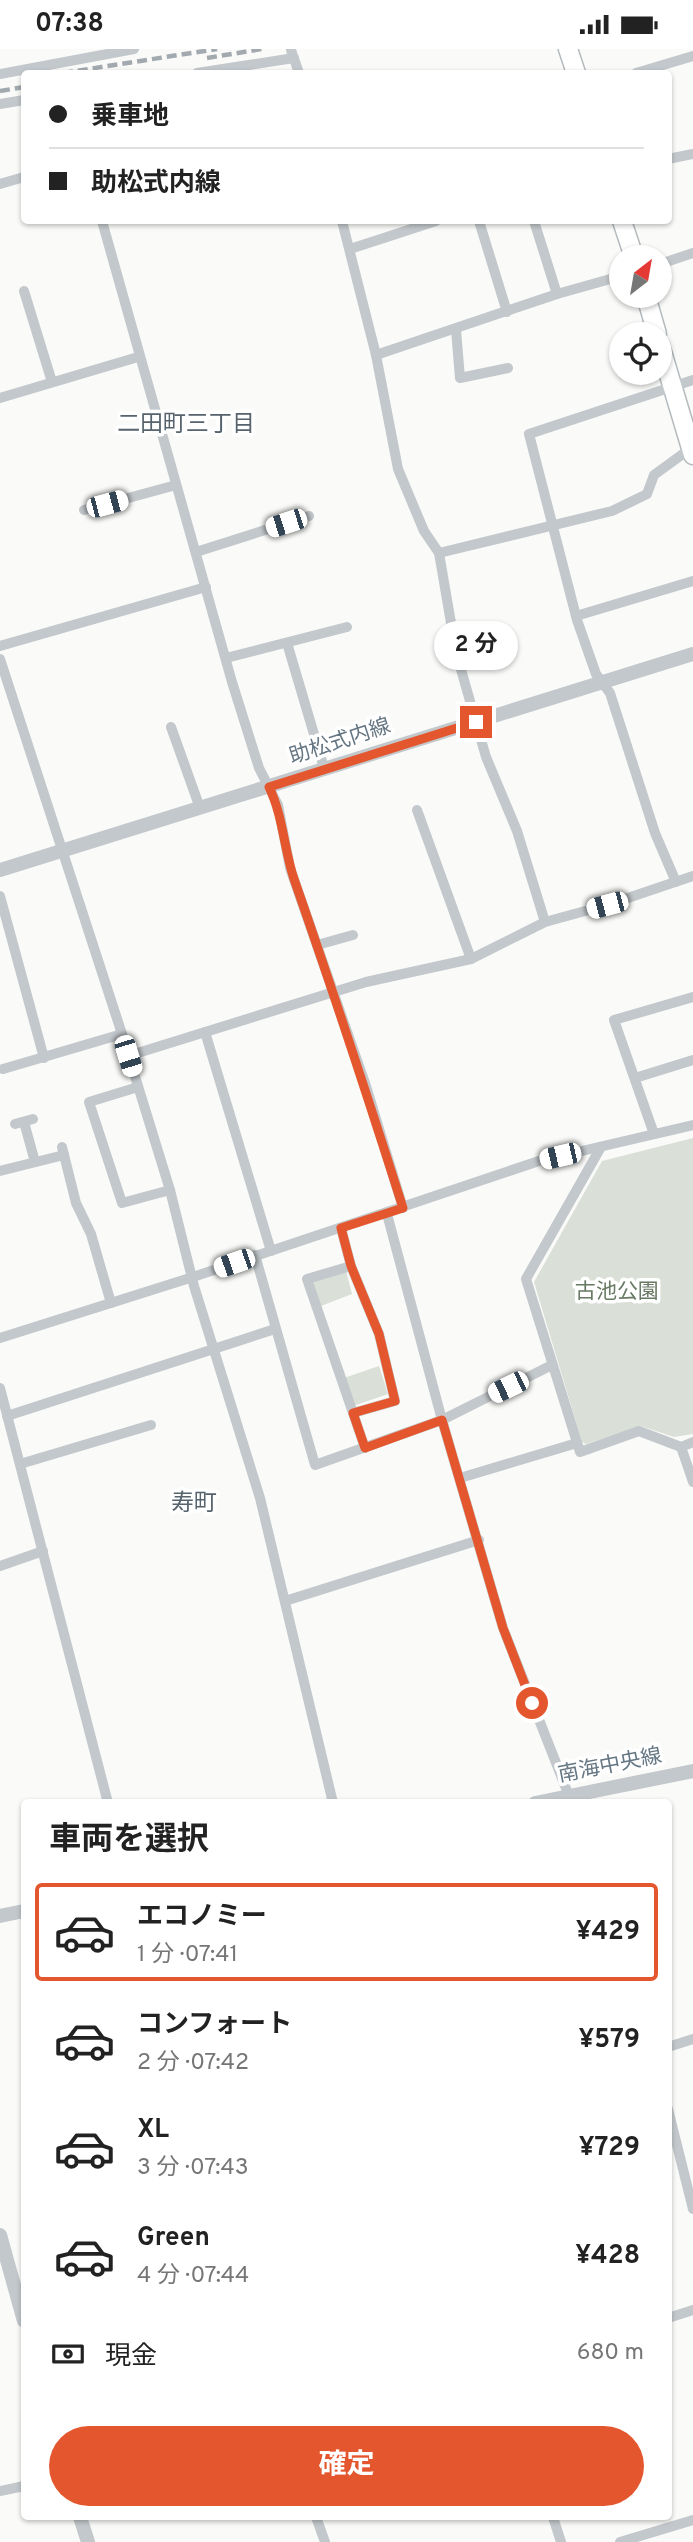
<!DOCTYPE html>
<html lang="ja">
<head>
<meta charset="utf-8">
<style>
	:root { --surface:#fff; --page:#f6f6f6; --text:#222; --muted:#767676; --line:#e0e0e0; --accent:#e4572e }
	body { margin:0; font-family:Overpass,"Noto Sans JP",sans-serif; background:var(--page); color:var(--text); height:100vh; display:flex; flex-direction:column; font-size:26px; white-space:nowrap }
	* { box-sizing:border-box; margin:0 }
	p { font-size:23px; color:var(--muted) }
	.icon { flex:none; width:38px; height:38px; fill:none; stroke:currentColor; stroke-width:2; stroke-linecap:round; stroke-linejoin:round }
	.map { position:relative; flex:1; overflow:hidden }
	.sheet { position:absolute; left:21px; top:1750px; width:651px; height:721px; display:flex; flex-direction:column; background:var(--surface); border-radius:7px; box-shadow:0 2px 5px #0004 }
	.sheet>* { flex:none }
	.banner { position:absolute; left:21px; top:21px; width:651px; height:154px; border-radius:7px; box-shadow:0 2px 5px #0004; display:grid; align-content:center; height:154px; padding:0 28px; background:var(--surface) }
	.needle { width:46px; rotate:31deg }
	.fabs { position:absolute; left:609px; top:196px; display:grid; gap:14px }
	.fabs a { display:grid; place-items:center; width:63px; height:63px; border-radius:50%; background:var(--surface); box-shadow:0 2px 5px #0004; font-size:35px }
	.end { position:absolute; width:32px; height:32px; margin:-16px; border:9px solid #e4572e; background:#fff; box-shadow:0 0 0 4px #fff }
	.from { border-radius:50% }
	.bubble { position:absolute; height:49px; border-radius:24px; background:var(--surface); box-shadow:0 2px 5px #0004; font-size:23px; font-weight:700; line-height:49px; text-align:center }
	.car { position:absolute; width:21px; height:42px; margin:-21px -10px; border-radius:9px; box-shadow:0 0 5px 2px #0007; background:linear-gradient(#fff 24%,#345 0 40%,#fff 0 76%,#345 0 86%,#fff 0) }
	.banner b { display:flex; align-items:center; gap:24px; height:66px; font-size:26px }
	.banner b+b { border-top:2px solid var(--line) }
	.banner i { width:18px; height:18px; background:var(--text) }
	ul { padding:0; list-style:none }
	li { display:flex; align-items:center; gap:21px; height:98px; margin:0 14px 10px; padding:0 14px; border:4px solid transparent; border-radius:7px }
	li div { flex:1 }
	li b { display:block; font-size:26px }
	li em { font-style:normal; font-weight:700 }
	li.selected { border-color:var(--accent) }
	li>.icon { width:63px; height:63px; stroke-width:1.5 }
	h2 { padding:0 28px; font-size:32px; line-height:84px }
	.pay { display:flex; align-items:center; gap:18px; height:77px; padding:0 28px; font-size:26px }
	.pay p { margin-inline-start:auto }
	.cta { display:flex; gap:14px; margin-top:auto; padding:14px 28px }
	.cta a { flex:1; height:80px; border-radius:42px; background:var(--accent); color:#fff; font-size:28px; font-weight:700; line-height:80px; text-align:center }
	.status { display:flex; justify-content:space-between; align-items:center; height:49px; padding:0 35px; background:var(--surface); direction:ltr }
	.status svg { height:19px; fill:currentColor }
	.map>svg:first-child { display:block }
	.green { fill:#dadfd7 }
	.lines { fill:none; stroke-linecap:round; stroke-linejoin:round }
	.primary-casing { stroke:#b5babe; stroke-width:21 }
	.minor { stroke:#c3c8cc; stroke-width:10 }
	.tertiary { stroke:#c3c8cc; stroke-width:14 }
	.primary { stroke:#fff; stroke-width:18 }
	.rail { stroke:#a2aab0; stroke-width:4.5; stroke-dasharray:10 5; stroke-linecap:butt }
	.route { stroke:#e4572e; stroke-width:9 }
	.labels { text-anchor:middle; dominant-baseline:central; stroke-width:7; stroke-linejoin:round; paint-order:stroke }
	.street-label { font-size:21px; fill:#657683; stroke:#fff }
	.park-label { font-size:21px; fill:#687a64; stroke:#fff }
	.neighbourhood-label { font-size:23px; fill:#57646e; stroke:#fff }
</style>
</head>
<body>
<div class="status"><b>07:38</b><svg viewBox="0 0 49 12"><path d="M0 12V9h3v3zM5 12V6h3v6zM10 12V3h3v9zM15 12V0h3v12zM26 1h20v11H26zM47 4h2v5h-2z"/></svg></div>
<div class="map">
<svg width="693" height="2493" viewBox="0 0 693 2493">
	<rect width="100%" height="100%" fill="#fafaf8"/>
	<g class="green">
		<polygon points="693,1089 693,1385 674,1388 641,1377 586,1395 582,1393 534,1233 602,1112"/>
		<polygon points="346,1222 352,1245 321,1257 312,1231"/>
		<polygon points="379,1317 388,1345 353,1357 344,1329"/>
	</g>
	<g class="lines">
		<defs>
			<g id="primary">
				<polyline points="568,0 576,24"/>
				<polyline points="622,172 634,208"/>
				<polyline points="646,247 657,285"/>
				<polyline points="660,296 693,406"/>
			</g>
		</defs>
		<use href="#primary" class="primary-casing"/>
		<g class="minor">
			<polyline points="291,1 299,24"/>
			<polyline points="197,24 294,9"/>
			<polyline points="636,24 693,7"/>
			<polyline points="0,25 134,0"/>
			<polyline points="0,55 24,51"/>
			<polyline points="668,110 693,105"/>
			<polyline points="0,135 24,128"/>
			<polyline points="102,172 232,633 259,719 278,756 290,819 366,1037 403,1159"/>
			<polyline points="342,172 376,306 398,420 424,482 439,504 456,603 486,708 517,782 545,873"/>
			<polyline points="479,172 507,263"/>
			<polyline points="534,172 557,245"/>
			<polyline points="350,200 436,172"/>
			<polyline points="660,215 693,204"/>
			<polyline points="24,242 52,333"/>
			<polyline points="456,281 460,329 508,319"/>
			<polyline points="376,306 557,245 621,227"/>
			<polyline points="0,349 138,308"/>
			<polyline points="84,461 176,436"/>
			<polyline points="196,503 309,467"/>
			<polyline points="439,504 612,462 647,445 654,426 691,399"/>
			<polyline points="576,567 693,532"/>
			<polyline points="287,594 324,719"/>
			<polyline points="0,597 206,538"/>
			<polyline points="226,609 347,578"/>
			<polyline points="0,610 122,985 170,1141 194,1237 260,1449 333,1754"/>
			<polyline points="171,678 200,759"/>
			<polyline points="417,761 471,910"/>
			<polyline points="676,833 655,784 610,644 596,625 577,571 529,385 693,331"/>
			<polyline points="0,847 44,1009"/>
			<polyline points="317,896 353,886"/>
			<polyline points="205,983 271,1202"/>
			<polyline points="128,1007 366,933 471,910 545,873 607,856 693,827"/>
			<polyline points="3,1020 122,985"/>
			<polyline points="635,1029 693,1011"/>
			<polyline points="138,1038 89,1053 122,1154 170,1141"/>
			<polyline points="24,1073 35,1113"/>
			<polyline points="15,1075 33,1070"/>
			<polyline points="654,1085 614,971 693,948"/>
			<polyline points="62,1098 76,1154 91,1185 111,1254"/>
			<polyline points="601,1098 526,1230 580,1403 639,1382 681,1398"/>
			<polyline points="0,1122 64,1106"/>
			<polyline points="387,1165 442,1371 503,1579 571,1752"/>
			<polyline points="341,1179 351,1217 307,1230 365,1399"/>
			<polyline points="255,1206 315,1416 442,1371 552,1316"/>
			<polyline points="351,1217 379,1285 395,1352 353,1364"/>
			<polyline points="0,1289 193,1228 539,1112 693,1076"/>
			<polyline points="0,1339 108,1754"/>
			<polyline points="7,1367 275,1280"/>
			<polyline points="693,1393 681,1398 693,1433"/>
			<polyline points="20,1415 151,1376"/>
			<polyline points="460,1429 577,1394"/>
			<polyline points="0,1517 43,1502"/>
			<polyline points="285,1552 479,1491"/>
			<polyline points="668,1998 693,1990"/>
			<polyline points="668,2060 693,2160"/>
			<polyline points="668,2269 693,2261"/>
			<polyline points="0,2442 24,2437"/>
			<polyline points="316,2468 325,2493"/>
			<polyline points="553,2468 561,2493"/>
			<polyline points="620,2493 693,2471"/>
		</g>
		<g class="tertiary">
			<polyline points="0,821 693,605"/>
			<polyline points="535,1754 693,1722"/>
			<polyline points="0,1867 24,1862"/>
			<polyline points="0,2186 24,2272"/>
			<polyline points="80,2468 88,2493"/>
		</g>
		<use href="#primary" class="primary"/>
		<g class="rail">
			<polyline points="207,9 262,0"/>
			<polyline points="63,24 217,0"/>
			<polyline points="0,42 24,38"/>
		</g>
	</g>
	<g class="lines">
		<path class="route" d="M476,673L269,738C283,767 284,800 294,830C332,939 368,1049 403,1159L341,1179L351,1217L379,1285L395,1352L353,1364L365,1399L442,1371L503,1579L532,1654"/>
	</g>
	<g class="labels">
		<g class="street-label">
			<text transform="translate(340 693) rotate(-18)">助松式内線</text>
			<text transform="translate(610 1717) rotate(-11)">南海中央線</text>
		</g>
		<g class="park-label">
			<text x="617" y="1243">古池公園</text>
		</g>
		<g class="neighbourhood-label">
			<text x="186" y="376">二田町三丁目</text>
			<text x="194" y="1455">寿町</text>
		</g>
	</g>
</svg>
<div class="fabs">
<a><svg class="needle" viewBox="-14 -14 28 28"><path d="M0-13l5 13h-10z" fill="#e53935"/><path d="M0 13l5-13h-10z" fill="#767676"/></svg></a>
<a><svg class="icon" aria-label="locate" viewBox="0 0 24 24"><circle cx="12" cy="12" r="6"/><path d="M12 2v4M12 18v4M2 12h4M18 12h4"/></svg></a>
</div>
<i class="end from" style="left:532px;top:1654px"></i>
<i class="end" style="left:476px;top:673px"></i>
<div class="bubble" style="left:434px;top:572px;width:84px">2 分</div>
<i class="car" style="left:107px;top:455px;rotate:75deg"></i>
<i class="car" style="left:286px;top:474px;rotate:252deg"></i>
<i class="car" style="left:607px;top:856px;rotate:255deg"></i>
<i class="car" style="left:128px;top:1007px;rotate:163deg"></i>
<i class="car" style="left:560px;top:1107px;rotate:257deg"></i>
<i class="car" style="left:234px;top:1214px;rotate:251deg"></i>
<i class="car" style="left:508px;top:1338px;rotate:244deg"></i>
<div class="banner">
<b><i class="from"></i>乗車地</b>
<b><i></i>助松式内線</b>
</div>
<section class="sheet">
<h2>車両を選択</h2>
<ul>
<li class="selected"><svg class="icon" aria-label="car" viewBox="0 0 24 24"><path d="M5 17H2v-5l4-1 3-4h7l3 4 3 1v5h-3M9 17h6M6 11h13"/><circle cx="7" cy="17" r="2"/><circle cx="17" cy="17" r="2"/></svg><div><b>エコノミー</b><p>1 分 · 07:41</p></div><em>¥429</em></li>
<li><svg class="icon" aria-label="car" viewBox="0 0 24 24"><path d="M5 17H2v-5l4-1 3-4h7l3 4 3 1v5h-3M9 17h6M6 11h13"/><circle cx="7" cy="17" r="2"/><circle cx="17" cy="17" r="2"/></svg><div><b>コンフォート</b><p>2 分 · 07:42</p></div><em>¥579</em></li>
<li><svg class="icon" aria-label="car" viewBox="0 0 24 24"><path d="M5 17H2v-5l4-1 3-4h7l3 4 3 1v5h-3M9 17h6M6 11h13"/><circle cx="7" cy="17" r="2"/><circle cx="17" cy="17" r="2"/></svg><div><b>XL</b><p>3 分 · 07:43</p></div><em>¥729</em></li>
<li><svg class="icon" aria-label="car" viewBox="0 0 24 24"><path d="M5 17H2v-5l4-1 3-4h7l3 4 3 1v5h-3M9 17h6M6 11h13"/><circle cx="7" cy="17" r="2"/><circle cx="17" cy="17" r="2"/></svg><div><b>Green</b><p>4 分 · 07:44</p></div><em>¥428</em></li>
</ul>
<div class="pay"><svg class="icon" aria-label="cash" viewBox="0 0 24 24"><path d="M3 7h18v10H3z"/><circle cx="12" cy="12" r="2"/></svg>現金<p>680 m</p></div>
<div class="cta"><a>確定</a></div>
</section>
</div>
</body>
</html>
